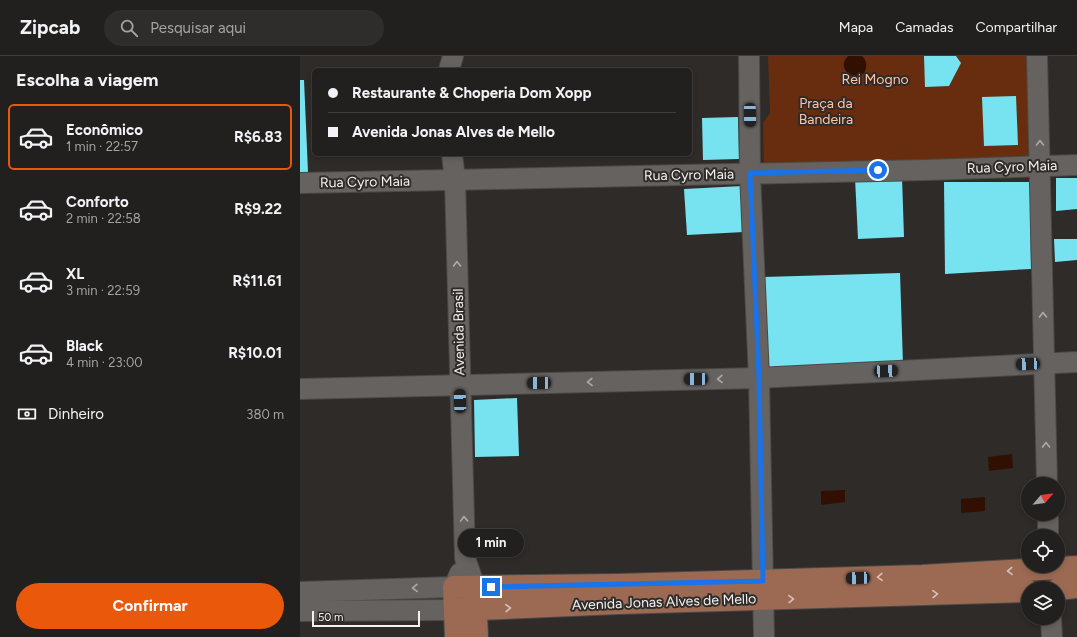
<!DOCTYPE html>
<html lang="pt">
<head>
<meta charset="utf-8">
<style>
	:root { --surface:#22201f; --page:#2e2d2c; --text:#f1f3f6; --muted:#a2a3a4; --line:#3f3e3d; --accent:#ea580c }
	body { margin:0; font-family:Figtree,sans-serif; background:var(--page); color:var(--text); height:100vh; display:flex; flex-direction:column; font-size:15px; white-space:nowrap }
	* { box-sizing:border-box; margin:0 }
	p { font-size:13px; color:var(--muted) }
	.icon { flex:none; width:22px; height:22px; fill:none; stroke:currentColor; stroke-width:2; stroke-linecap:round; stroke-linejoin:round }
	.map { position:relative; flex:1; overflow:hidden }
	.panel { display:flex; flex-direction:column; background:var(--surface); width:300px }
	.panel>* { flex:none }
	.hud { position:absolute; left:12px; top:12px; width:380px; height:88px; border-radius:6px; box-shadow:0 2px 6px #0003,0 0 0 1px var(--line); display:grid; align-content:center; height:88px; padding:0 16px; background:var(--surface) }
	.needle { width:26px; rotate:62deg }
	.fabs { position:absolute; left:721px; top:421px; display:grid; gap:8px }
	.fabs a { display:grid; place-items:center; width:44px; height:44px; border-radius:50%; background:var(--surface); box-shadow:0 2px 6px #0003,0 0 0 1px var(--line); font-size:20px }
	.scale { position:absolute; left:12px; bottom:10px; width:108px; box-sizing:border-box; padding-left:4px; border:2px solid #f4f2f1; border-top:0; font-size:11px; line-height:14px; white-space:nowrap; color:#f4f2f1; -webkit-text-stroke:3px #2e2b29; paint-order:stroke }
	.end { position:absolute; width:18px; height:18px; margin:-9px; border:5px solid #1a73e8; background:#fff; box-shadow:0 0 0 2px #fff }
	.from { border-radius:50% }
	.bubble { position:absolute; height:28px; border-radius:14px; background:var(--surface); box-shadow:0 2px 6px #0003,0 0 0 1px var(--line); font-size:13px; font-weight:700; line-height:28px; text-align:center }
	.car { position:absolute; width:12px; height:24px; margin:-12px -6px; border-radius:5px; box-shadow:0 0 3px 1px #0007; background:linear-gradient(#222 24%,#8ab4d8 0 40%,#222 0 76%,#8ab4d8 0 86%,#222 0) }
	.hud b { display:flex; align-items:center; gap:14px; height:38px; font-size:15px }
	.hud b+b { border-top:1px solid var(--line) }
	.hud i { width:10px; height:10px; background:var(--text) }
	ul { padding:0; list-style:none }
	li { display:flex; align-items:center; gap:12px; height:66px; margin:0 8px 6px; padding:0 8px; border:2px solid transparent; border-radius:6px }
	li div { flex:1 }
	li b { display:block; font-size:15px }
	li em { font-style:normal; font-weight:700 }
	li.selected { border-color:var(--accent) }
	li>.icon { width:36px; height:36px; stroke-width:1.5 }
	h2 { padding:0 16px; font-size:18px; line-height:48px }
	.pay { display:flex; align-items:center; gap:10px; height:44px; padding:0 16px; font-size:15px }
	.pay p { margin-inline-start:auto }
	.cta { display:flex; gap:8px; margin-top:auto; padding:8px 16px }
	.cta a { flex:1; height:46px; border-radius:24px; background:var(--accent); color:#fff; font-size:16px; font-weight:700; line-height:46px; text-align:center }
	header { display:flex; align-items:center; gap:24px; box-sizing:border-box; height:56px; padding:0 20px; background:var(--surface); border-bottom:1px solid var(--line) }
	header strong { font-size:19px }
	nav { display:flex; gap:22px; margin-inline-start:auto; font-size:14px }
	.search { width:280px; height:36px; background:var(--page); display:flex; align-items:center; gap:10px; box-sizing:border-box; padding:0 14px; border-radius:22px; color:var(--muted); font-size:15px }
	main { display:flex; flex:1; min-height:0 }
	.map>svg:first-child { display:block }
	.green { fill:#682d0e }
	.water { fill:#311001 }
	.building { fill:#77e3f0 }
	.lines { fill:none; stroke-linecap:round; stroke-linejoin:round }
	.minor-casing { stroke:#4b4948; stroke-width:22 }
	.major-casing { stroke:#4b4948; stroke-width:24 }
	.minor { stroke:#666260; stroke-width:20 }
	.major { stroke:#9c6a53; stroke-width:22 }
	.oneway { stroke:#adaaa8 }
	.oneway2 { stroke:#d5c2ba }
	.route { stroke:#1a73e8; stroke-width:5 }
	.labels { text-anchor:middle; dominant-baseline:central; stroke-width:4; stroke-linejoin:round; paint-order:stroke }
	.park-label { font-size:14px; fill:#ffc3a8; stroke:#2e2b29 }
	.street-label { font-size:14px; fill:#f4f2f1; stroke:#2e2b29 }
</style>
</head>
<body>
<header>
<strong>Zipcab</strong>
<div class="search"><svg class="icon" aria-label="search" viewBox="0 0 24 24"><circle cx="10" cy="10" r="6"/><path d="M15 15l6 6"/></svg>Pesquisar aqui</div>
<nav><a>Mapa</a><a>Camadas</a><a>Compartilhar</a></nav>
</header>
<main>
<section class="panel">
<h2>Escolha a viagem</h2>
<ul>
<li class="selected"><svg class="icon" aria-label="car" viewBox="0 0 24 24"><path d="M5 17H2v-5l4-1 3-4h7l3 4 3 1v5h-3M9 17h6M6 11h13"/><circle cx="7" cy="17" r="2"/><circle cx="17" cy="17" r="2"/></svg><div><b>Econômico</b><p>1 min · 22:57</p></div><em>R$6.83</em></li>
<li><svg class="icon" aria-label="car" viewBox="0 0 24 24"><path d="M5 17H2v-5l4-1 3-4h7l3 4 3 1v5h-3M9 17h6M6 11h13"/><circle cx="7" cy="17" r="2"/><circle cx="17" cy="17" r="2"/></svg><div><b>Conforto</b><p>2 min · 22:58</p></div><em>R$9.22</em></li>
<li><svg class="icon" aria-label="car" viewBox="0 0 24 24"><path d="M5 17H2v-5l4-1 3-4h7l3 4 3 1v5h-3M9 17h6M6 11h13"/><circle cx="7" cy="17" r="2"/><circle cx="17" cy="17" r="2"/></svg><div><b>XL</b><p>3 min · 22:59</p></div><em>R$11.61</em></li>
<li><svg class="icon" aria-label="car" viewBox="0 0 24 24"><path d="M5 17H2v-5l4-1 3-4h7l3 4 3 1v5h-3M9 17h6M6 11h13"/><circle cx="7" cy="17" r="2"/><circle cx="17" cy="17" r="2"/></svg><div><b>Black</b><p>4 min · 23:00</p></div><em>R$10.01</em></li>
</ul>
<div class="pay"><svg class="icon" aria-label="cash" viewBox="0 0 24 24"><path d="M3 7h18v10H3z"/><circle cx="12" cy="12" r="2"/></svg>Dinheiro<p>380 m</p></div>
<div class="cta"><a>Confirmar</a></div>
</section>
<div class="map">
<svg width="777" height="581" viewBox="0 0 777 581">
	<rect width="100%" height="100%" fill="#2e2b29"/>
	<polygon class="green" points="468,0 727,0 729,106 464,111 463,67 470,57"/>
	<g class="water">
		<path d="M548,0H562C565,3 567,7 566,12C562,30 533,15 548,0Z"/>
		<polygon points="712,398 713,412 689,415 688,401"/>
		<polygon points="545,434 545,446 521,449 521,435"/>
		<polygon points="685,441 685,455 661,457 661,443"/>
	</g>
	<g class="building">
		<polygon points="624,0 656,0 661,7 649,30 625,31"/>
		<polygon points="0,24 4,24 8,116 0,117"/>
		<polygon points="716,40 718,89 684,90 682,41"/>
		<polygon points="438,61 439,103 403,104 402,62"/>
		<polygon points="602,121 604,181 558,183 555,122"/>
		<polygon points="756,122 777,122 777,153 756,155"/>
		<polygon points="644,126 730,126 731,213 645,218"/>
		<polygon points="442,130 444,176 387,179 384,133"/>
		<polygon points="754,183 777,183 777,204 755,206"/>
		<polygon points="600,217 603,308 466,313 463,221"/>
		<polygon points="217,342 219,400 175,401 174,344"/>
	</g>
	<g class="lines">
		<defs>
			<g id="minor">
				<polyline points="449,0 450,117 459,322 464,581"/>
				<polyline points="737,0 747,428"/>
				<polyline points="149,14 153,0"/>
				<polyline points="152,98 155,124 165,502 175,531"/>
				<polyline points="0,127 626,114 777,109"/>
				<polyline points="0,333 459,322 777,306"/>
				<polyline points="748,458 748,480"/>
				<polyline points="0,536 154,531 160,517"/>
				<polyline points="0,555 155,554"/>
				<polyline points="751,562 752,581"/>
			</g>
			<g id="major">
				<polyline points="758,533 777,531"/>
				<polyline points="175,538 177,581"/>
				<polyline points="155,554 318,547 728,535"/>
				<polyline points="156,581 154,531 317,529 622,520 777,511"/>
			</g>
		</defs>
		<use href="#minor" class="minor-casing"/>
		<use href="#major" class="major-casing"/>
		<use href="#minor" class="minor"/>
		<use href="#major" class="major"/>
	</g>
	<defs><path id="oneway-chevron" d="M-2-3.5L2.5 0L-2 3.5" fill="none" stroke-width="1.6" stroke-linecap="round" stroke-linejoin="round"/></defs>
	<g class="oneway">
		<use href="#oneway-chevron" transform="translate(740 87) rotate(-91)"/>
		<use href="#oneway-chevron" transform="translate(157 208) rotate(-91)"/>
		<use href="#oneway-chevron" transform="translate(743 259) rotate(-91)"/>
		<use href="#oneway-chevron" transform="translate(420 323) rotate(179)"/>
		<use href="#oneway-chevron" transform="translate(290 326) rotate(179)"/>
		<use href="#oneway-chevron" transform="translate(746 389) rotate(-91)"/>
		<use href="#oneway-chevron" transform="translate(164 463) rotate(-92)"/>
		<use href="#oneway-chevron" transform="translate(115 532) rotate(178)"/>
	</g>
	<g class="oneway2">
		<use href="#oneway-chevron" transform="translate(710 515) rotate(177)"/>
		<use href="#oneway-chevron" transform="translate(580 521) rotate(178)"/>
		<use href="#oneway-chevron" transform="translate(635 538) rotate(-2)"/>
		<use href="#oneway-chevron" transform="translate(491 543) rotate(-2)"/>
		<use href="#oneway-chevron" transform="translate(208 552) rotate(-3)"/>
	</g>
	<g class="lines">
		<polyline class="route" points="191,531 463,525 459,322 450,117 578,114"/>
	</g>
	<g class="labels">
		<g class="park-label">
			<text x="575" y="23">Rei Mogno</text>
			<text x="526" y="47">Praça da<tspan x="526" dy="16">Bandeira</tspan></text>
		</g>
		<g class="street-label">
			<text transform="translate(712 111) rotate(-2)">Rua Cyro Maia</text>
			<text transform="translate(389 119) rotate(-1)">Rua Cyro Maia</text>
			<text transform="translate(65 126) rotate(-1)">Rua Cyro Maia</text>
			<text transform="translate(159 276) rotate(-91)">Avenida Brasil</text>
			<text transform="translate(364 546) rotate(-2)">Avenida Jonas Alves de Mello</text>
		</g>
	</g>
</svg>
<div class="fabs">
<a><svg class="needle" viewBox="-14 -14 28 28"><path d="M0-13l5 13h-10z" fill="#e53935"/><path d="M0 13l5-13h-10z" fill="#a2a3a4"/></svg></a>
<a><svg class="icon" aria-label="locate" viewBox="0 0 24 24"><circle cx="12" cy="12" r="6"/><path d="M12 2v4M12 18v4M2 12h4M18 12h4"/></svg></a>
<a><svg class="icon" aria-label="layers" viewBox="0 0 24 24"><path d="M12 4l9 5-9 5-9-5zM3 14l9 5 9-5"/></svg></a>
</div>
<div class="scale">50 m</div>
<i class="end from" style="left:578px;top:114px"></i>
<i class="end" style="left:191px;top:531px"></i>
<div class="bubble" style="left:158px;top:473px;width:66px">1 min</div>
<i class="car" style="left:450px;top:59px;rotate:179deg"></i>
<i class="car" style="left:728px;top:308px;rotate:267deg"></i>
<i class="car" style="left:586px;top:315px;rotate:87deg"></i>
<i class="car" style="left:396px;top:323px;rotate:269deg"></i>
<i class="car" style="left:239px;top:327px;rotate:269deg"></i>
<i class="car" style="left:160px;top:345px;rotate:358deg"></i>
<i class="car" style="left:558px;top:522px;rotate:268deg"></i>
<div class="hud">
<b><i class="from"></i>Restaurante &amp; Choperia Dom Xopp</b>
<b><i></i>Avenida Jonas Alves de Mello</b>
</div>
</div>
</main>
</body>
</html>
